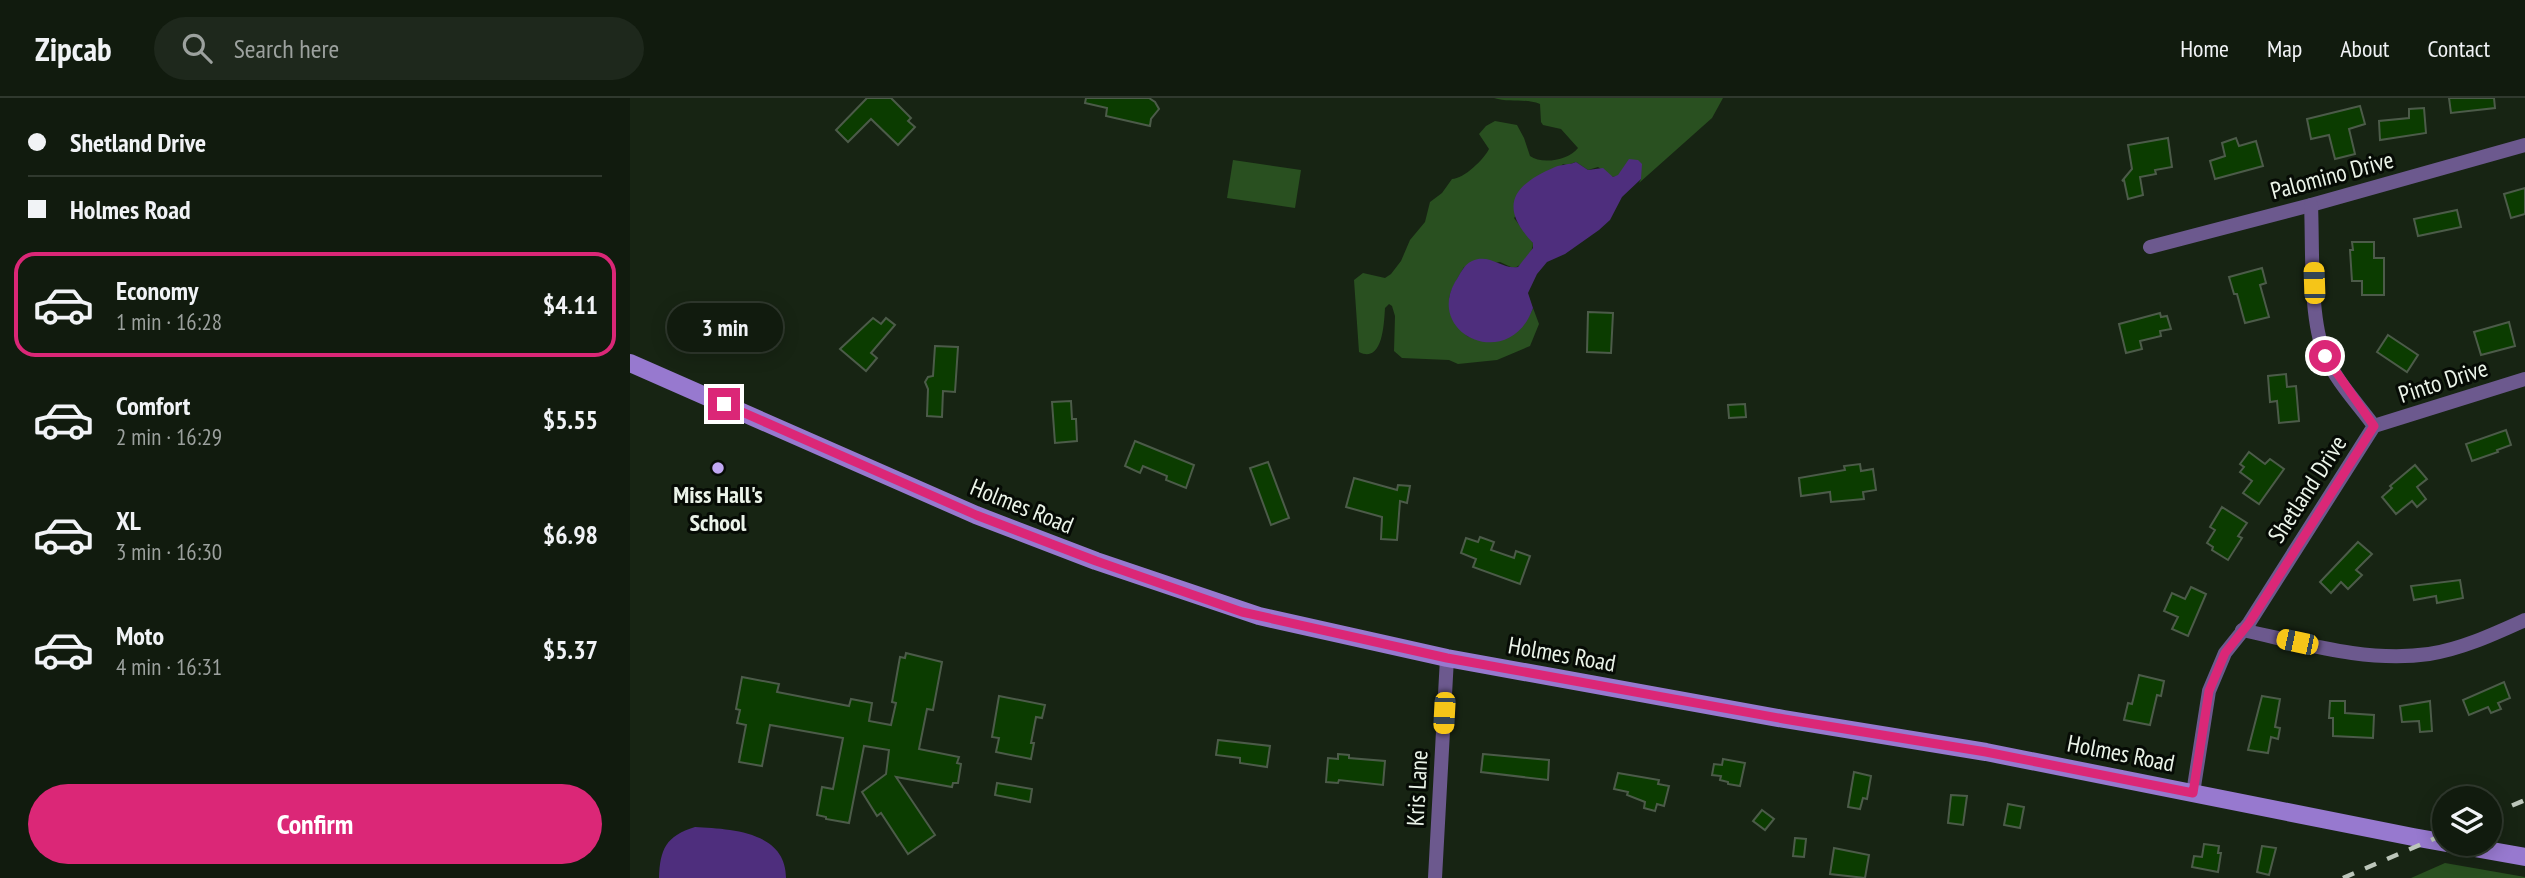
<!DOCTYPE html>
<html lang="en">
<head>
<meta charset="utf-8">
<style>
	:root { --surface:#111b0e; --page:#1e281c; --text:#f1f3f6; --muted:#9ca19e; --line:#30392e; --accent:#db2777 }
	body { margin:0; font-family:"PT Sans Narrow",sans-serif; background:var(--page); color:var(--text); height:100vh; display:flex; flex-direction:column; font-size:26px; white-space:nowrap }
	* { box-sizing:border-box; margin:0 }
	p { font-size:23px; color:var(--muted) }
	.icon { flex:none; width:38px; height:38px; fill:none; stroke:currentColor; stroke-width:2; stroke-linecap:round; stroke-linejoin:round }
	.map { position:relative; flex:1; overflow:hidden }
	.drawer { display:flex; flex-direction:column; background:var(--surface); width:630px }
	.drawer>* { flex:none }
	.banner { display:grid; align-content:center; height:154px; padding:0 28px; background:var(--surface) }
	.tools { position:absolute; left:1802px; top:688px; display:grid; gap:14px }
	.tools a { display:grid; place-items:center; width:70px; height:70px; border-radius:50%; background:var(--surface); box-shadow:0 4px 18px #0003,0 0 0 2px var(--line); font-size:35px }
	.end { position:absolute; width:32px; height:32px; margin:-16px; border:9px solid #db2777; background:#fff; box-shadow:0 0 0 4px #fff }
	.from { border-radius:50% }
	.bubble { position:absolute; height:49px; border-radius:24px; background:var(--surface); box-shadow:0 4px 18px #0003,0 0 0 2px var(--line); font-size:23px; font-weight:700; line-height:49px; text-align:center }
	.car { position:absolute; width:21px; height:42px; margin:-21px -10px; border-radius:9px; box-shadow:0 0 5px 2px #0007; background:linear-gradient(#f5c518 24%,#345 0 40%,#f5c518 0 76%,#345 0 86%,#f5c518 0) }
	.banner b { display:flex; align-items:center; gap:24px; height:66px; font-size:26px }
	.banner b+b { border-top:2px solid var(--line) }
	.banner i { width:18px; height:18px; background:var(--text) }
	ul { padding:0; list-style:none }
	li { display:flex; align-items:center; gap:21px; height:105px; margin:0 14px 10px; padding:0 14px; border:4px solid transparent; border-radius:21px }
	li div { flex:1 }
	li b { display:block; font-size:26px }
	li em { font-style:normal; font-weight:700 }
	li.current { border-color:var(--accent) }
	li>.icon { width:63px; height:63px; stroke-width:1.5 }
	.button { display:flex; gap:14px; margin-top:auto; padding:14px 28px }
	.button a { flex:1; height:80px; border-radius:42px; background:var(--accent); color:#fff; font-size:28px; font-weight:700; line-height:80px; text-align:center }
	header { display:flex; align-items:center; gap:42px; box-sizing:border-box; height:98px; padding:0 35px; background:var(--surface); border-bottom:2px solid var(--line) }
	header strong { font-size:33px }
	nav { display:flex; gap:38px; margin-inline-start:auto; font-size:24px }
	.search { width:490px; height:63px; background:var(--page); display:flex; align-items:center; gap:18px; box-sizing:border-box; padding:0 24px; border-radius:38px; color:var(--muted); font-size:26px }
	main { display:flex; flex:1; min-height:0 }
	.map>svg:first-child { display:block }
	.green { fill:#295020 }
	.water { fill:#4e2e7d }
	.building { fill:#0b3c00; stroke:#4c5b49; stroke-width:2 }
	.lines { fill:none; stroke-linecap:round; stroke-linejoin:round }
	.street { stroke:#6c598e; stroke-width:14 }
	.secondary { stroke:#9779cf; stroke-width:18 }
	.rail { stroke:#bcc6ba; stroke-width:4.5; stroke-dasharray:12 12; stroke-linecap:butt }
	.route { stroke:#db2777; stroke-width:9 }
	.poi-dot { fill:#c1a8f3; stroke:#060b05; stroke-width:2.5 }
	.labels { text-anchor:middle; dominant-baseline:central; stroke-width:6; stroke-linejoin:round; paint-order:stroke }
	.street-label { font-size:24px; fill:#ebf4e9; stroke:#060b05 }
	.poi-label { font-size:24px; font-weight:bold; fill:#ebf4e9; stroke:#060b05 }
</style>
</head>
<body>
<header>
<strong>Zipcab</strong>
<div class="search"><svg class="icon" aria-label="search" viewBox="0 0 24 24"><circle cx="10" cy="10" r="6"/><path d="M15 15l6 6"/></svg>Search here</div>
<nav><a>Home</a><a>Map</a><a>About</a><a>Contact</a></nav>
</header>
<main>
<section class="drawer">
<div class="banner">
<b><i class="from"></i>Shetland Drive</b>
<b><i></i>Holmes Road</b>
</div>
<ul>
<li class="current"><svg class="icon" aria-label="car" viewBox="0 0 24 24"><path d="M5 17H2v-5l4-1 3-4h7l3 4 3 1v5h-3M9 17h6M6 11h13"/><circle cx="7" cy="17" r="2"/><circle cx="17" cy="17" r="2"/></svg><div><b>Economy</b><p>1 min · 16:28</p></div><em>$4.11</em></li>
<li><svg class="icon" aria-label="car" viewBox="0 0 24 24"><path d="M5 17H2v-5l4-1 3-4h7l3 4 3 1v5h-3M9 17h6M6 11h13"/><circle cx="7" cy="17" r="2"/><circle cx="17" cy="17" r="2"/></svg><div><b>Comfort</b><p>2 min · 16:29</p></div><em>$5.55</em></li>
<li><svg class="icon" aria-label="car" viewBox="0 0 24 24"><path d="M5 17H2v-5l4-1 3-4h7l3 4 3 1v5h-3M9 17h6M6 11h13"/><circle cx="7" cy="17" r="2"/><circle cx="17" cy="17" r="2"/></svg><div><b>XL</b><p>3 min · 16:30</p></div><em>$6.98</em></li>
<li><svg class="icon" aria-label="car" viewBox="0 0 24 24"><path d="M5 17H2v-5l4-1 3-4h7l3 4 3 1v5h-3M9 17h6M6 11h13"/><circle cx="7" cy="17" r="2"/><circle cx="17" cy="17" r="2"/></svg><div><b>Moto</b><p>4 min · 16:31</p></div><em>$5.37</em></li>
</ul>
<div class="button"><a>Confirm</a></div>
</section>
<div class="map">
<svg width="1895" height="780" viewBox="0 0 1895 780">
	<rect width="100%" height="100%" fill="#172413"/>
	<g class="green">
		<path d="M864,0H1093L1082,20L1009,85L1011,81L995,70L988,78L983,79L968,69L958,72L946,64L937,67L933,66L884,120L903,145C903,155 893,168 883,170L870,164L834,169C812,207 816,202 837,238C859,246 867,247 885,232C894,225 899,220 903,210L909,226L900,248L867,262L828,266L819,262L772,260L764,253L765,218L762,208L759,206L755,210C754,225 753,266 729,254L724,182L733,175L755,180L761,176L771,163L780,142L795,124L800,104L812,95L822,81C834,81 854,61 859,51L849,36L856,28L865,23L887,27L894,40L900,58C912,67 939,62 948,50L931,31L913,27L911,24L910,6C895,0 879,5 864,0Z"/>
		<polygon points="603,62 671,72 665,110 597,100"/>
		<polygon points="1815,765 1895,779 1895,780 1781,780"/>
	</g>
	<g class="water">
		<path d="M999,61L1008,62L1012,66L1011,81L992,99L980,122L969,132L935,156L917,164L907,176L898,195L903,210C880,275 795,237 825,184C830,177 833,167 842,163C860,155 872,172 888,169L903,150V145C868,108 883,87 925,69C932,66 939,67 946,64L958,72L973,70L983,79L988,77Z"/>
		<path d="M65,729C100,731 156,733 156,780H29C30,751 36,738 65,729Z"/>
	</g>
	<g class="building">
		<polygon points="237,0 261,0 281,20 278,23 285,29 268,47 241,21 218,44 206,32"/>
		<polygon points="456,0 519,0 525,4 529,11 521,21 520,28 476,18 477,10 455,5"/>
		<polygon points="1819,0 1864,0 1865,10 1821,15"/>
		<polygon points="1730,8 1735,26 1719,31 1725,56 1705,61 1699,37 1681,41 1677,21"/>
		<polygon points="1794,10 1796,35 1750,42 1749,23 1779,20 1779,11"/>
		<polygon points="1538,40 1542,69 1525,72 1526,76 1510,79 1513,97 1498,101 1494,82 1492,83 1502,71 1498,47"/>
		<polygon points="1606,40 1609,48 1626,43 1633,68 1585,81 1580,63 1595,58 1592,45"/>
		<polygon points="1895,90 1895,116 1881,120 1874,96"/>
		<polygon points="1827,112 1831,129 1788,138 1784,121"/>
		<polygon points="1722,144 1744,144 1744,160 1754,160 1754,197 1732,197 1732,183 1722,183 1720,152 1723,152"/>
		<polygon points="1632,170 1636,185 1630,187 1639,219 1615,225 1607,196 1604,196 1599,179"/>
		<polygon points="958,214 983,215 981,255 957,254"/>
		<polygon points="1530,215 1531,219 1537,218 1541,231 1530,233 1531,238 1510,243 1512,251 1496,255 1489,226"/>
		<polygon points="243,220 251,226 256,220 265,227 241,255 247,260 236,273 210,251"/>
		<polygon points="1879,224 1885,248 1851,257 1844,234"/>
		<polygon points="1758,237 1788,257 1777,274 1747,254"/>
		<polygon points="305,248 328,249 325,294 313,293 312,319 297,318 298,291 295,284 298,279 303,278"/>
		<polygon points="1656,276 1657,289 1666,288 1669,323 1649,325 1647,303 1640,304 1638,278"/>
		<polygon points="441,303 442,321 446,321 447,343 425,345 422,304"/>
		<polygon points="1115,306 1116,319 1099,320 1098,307"/>
		<polygon points="1876,332 1881,347 1867,352 1868,354 1842,363 1836,346"/>
		<polygon points="505,343 564,367 556,390 536,382 537,378 513,368 510,375 495,368"/>
		<polygon points="1619,354 1635,366 1640,361 1654,371 1629,406 1613,395 1622,383 1610,374 1614,369 1610,366"/>
		<polygon points="638,364 659,420 641,427 620,370"/>
		<polygon points="1230,366 1231,373 1243,371 1246,392 1233,394 1234,401 1201,404 1200,394 1171,398 1169,380 1215,372 1214,368"/>
		<polygon points="1785,367 1797,381 1787,389 1796,401 1787,409 1782,403 1766,416 1752,399 1762,390 1760,388"/>
		<polygon points="724,380 767,392 768,387 780,388 777,405 770,403 767,442 751,441 752,419 716,409"/>
		<polygon points="1592,409 1617,425 1608,438 1612,440 1598,462 1582,452 1583,449 1577,445 1585,432 1580,429"/>
		<polygon points="850,439 864,444 861,452 884,460 886,453 900,458 890,486 843,469 846,461 831,455 836,440 848,444"/>
		<polygon points="1728,444 1742,456 1726,472 1732,477 1718,491 1711,484 1701,495 1690,484"/>
		<polygon points="1830,482 1833,500 1807,505 1806,498 1784,502 1781,488"/>
		<polygon points="1561,489 1576,496 1558,538 1542,531 1548,519 1534,513 1542,495 1555,501"/>
		<polygon points="276,555 312,564 303,612 297,611 289,651 329,659 327,665 331,666 328,685 323,685 322,689 266,679 305,737 278,756 251,715 247,718 232,694 256,676 259,652 234,648 219,725 196,721 196,719 187,717 192,689 203,691 213,640 140,627 132,668 109,664 116,627 107,625 110,612 106,611 112,579 149,586 147,594 219,608 221,601 242,605 239,623 261,627 266,605 262,604 270,559 275,560"/>
		<polygon points="1509,577 1534,583 1531,598 1527,597 1520,627 1494,622 1498,605 1502,606"/>
		<polygon points="1874,584 1880,600 1868,605 1871,611 1861,615 1858,609 1839,617 1833,602"/>
		<polygon points="369,598 415,607 412,620 406,619 401,645 404,645 401,661 366,654 369,640 362,639"/>
		<polygon points="1632,598 1650,601 1645,629 1650,630 1648,641 1641,639 1638,655 1618,652"/>
		<polygon points="1700,603 1715,603 1715,615 1744,617 1743,640 1703,638 1703,620 1699,620"/>
		<polygon points="1800,603 1802,633 1790,634 1789,623 1772,624 1770,608"/>
		<polygon points="588,642 640,648 637,669 610,665 610,660 586,657"/>
		<polygon points="708,656 719,657 719,660 755,663 753,687 709,682 708,685 696,684 698,660 708,661"/>
		<polygon points="853,656 919,662 918,682 851,674"/>
		<polygon points="1093,661 1115,665 1110,688 1098,686 1098,684 1090,682 1091,678 1082,677 1084,666 1092,667"/>
		<polygon points="1224,674 1241,678 1237,701 1233,700 1230,711 1218,709"/>
		<polygon points="988,675 1029,682 1028,686 1039,688 1034,708 1027,706 1025,713 1014,710 1015,704 997,697 998,694 984,691"/>
		<polygon points="367,685 402,691 400,704 365,697"/>
		<polygon points="1321,697 1337,698 1333,727 1318,725"/>
		<polygon points="1378,706 1394,709 1390,730 1374,727"/>
		<polygon points="1132,712 1144,721 1135,732 1123,723"/>
		<polygon points="1165,740 1176,741 1174,759 1163,758"/>
		<polygon points="1574,746 1589,748 1588,755 1591,755 1588,774 1562,769 1564,758 1572,759"/>
		<polygon points="1632,748 1646,750 1639,777 1627,774"/>
		<polygon points="1204,750 1239,757 1235,780 1200,776"/>
	</g>
	<g class="lines">
		<g class="street">
			<polyline points="1520,149 1681,107 1895,47"/>
			<polyline points="1744,328 1895,281"/>
			<path d="M1612,532C1673,545 1736,565 1799,556C1832,551 1864,536 1895,522"/>
			<path d="M1563,695L1579,593L1595,555L1619,525L1744,328C1728,306 1706,283 1695,257C1679,221 1683,149 1681,107"/>
			<polyline points="805,780 817,560"/>
		</g>
		<polyline class="secondary" points="0,265 346,417 466,463 629,518 817,560 1154,621 1356,654 1783,739 1895,759"/>
		<g class="rail">
			<polyline points="1860,717 1895,702"/>
			<polyline points="1713,780 1815,736"/>
		</g>
	</g>
	<g class="lines">
		<polyline class="route" points="94,306 346,417 466,463 612,514 817,560 1154,621 1356,654 1563,695 1579,593 1595,555 1619,525 1744,328 1695,258"/>
	</g>
	<circle class="poi-dot" cx="88" cy="370" r="7"/>
	<g class="labels">
		<g class="street-label">
			<text transform="translate(1702 77) rotate(-15)">Palomino Drive</text>
			<text transform="translate(1813 283) rotate(-18)">Pinto Drive</text>
			<text transform="translate(1677 391) rotate(-57)">Shetland Drive</text>
			<text transform="translate(392 408) rotate(22)">Holmes Road</text>
			<text transform="translate(932 556) rotate(10)">Holmes Road</text>
			<text transform="translate(1491 655) rotate(11)">Holmes Road</text>
			<text transform="translate(787 690) rotate(-87)">Kris Lane</text>
		</g>
		<g class="poi-label">
			<text x="88" y="396">Miss Hall's<tspan x="88" dy="28">School</tspan></text>
		</g>
	</g>
</svg>
<div class="tools">
<a><svg class="icon" aria-label="layers" viewBox="0 0 24 24"><path d="M12 4l9 5-9 5-9-5zM3 14l9 5 9-5"/></svg></a>
</div>
<i class="end from" style="left:1695px;top:258px"></i>
<i class="end" style="left:94px;top:306px"></i>
<div class="bubble" style="left:37px;top:205px;width:116px">3 min</div>
<i class="car" style="left:1684px;top:185px;rotate:358deg"></i>
<i class="car" style="left:1667px;top:544px;rotate:282deg"></i>
<i class="car" style="left:814px;top:615px;rotate:183deg"></i>
</div>
</main>
</body>
</html>
